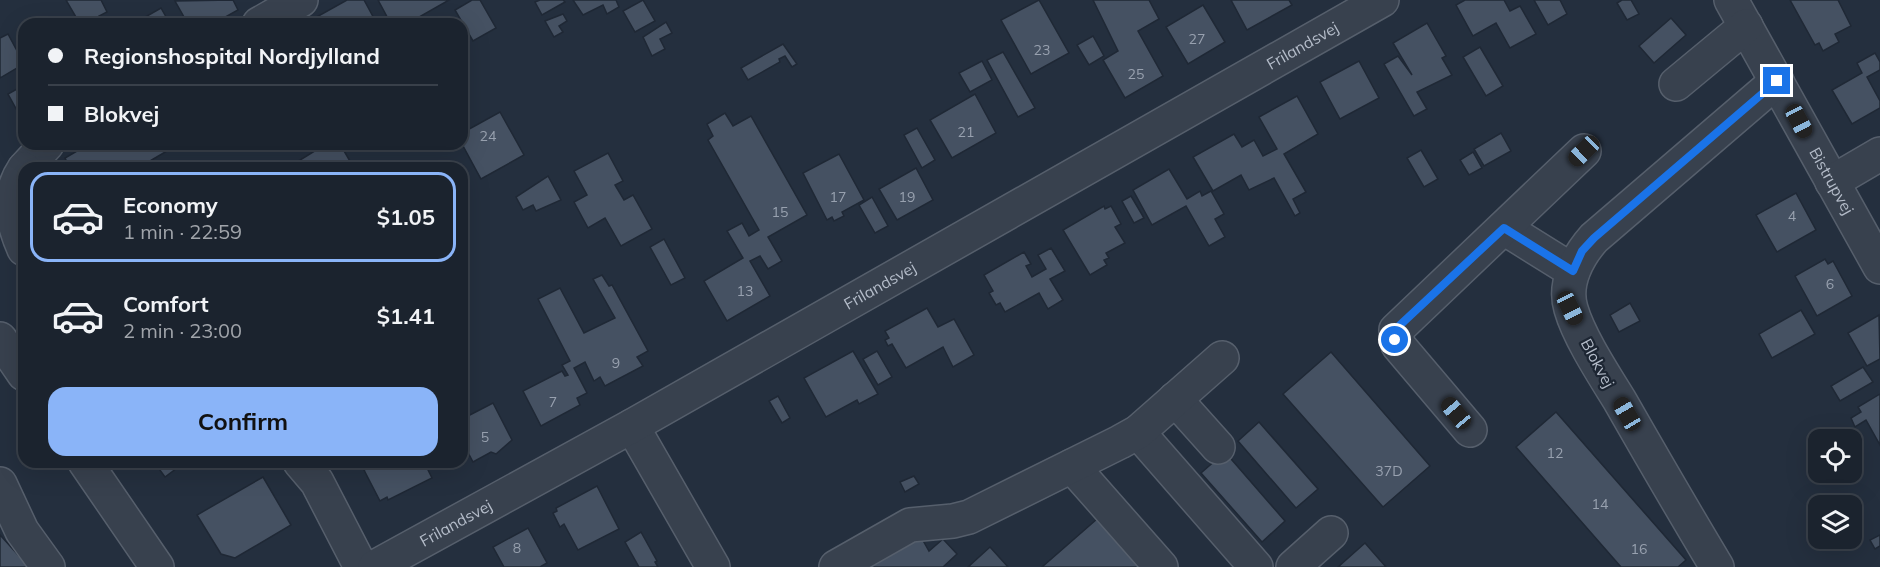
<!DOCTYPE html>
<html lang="en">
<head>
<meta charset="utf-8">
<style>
	:root { --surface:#1b232e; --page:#282f3a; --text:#f1f3f6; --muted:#a0a4aa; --line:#39404a; --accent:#8ab4f8 }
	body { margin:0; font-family:Mulish,sans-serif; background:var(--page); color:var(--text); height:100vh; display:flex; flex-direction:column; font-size:22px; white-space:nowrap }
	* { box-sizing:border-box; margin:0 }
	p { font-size:20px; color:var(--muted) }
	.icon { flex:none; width:33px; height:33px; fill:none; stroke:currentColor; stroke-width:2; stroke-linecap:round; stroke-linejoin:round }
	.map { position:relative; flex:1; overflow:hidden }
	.drawer { position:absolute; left:18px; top:162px; width:450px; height:306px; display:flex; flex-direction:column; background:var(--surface); border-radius:18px; box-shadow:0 6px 24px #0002,0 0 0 2px var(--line) }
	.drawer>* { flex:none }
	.top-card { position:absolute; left:18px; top:18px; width:450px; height:132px; border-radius:18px; box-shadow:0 6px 24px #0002,0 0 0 2px var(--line); display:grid; align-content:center; height:132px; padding:0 30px; background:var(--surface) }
	.buttons { position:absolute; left:1808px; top:429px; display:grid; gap:12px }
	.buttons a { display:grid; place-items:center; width:54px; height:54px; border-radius:12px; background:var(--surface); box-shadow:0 6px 24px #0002,0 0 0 2px var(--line); font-size:30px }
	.end { position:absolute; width:27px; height:27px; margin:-14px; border:8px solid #1a73e8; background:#fff; box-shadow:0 0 0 3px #fff }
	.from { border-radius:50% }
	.car { position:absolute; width:18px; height:36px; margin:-18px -9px; border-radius:8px; box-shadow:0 0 4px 2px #0007; background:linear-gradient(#222 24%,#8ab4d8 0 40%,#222 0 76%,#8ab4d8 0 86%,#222 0) }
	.top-card b { display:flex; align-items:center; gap:21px; height:57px; font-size:22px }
	.top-card b+b { border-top:2px solid var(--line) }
	.top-card i { width:15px; height:15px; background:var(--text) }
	ul { padding:10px 0 0; list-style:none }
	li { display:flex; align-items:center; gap:18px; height:90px; margin:0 12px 9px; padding:0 18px; border:3px solid transparent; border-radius:18px }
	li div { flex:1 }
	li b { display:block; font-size:22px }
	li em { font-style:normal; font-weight:700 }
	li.current { border-color:var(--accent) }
	li>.icon { width:54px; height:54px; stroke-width:1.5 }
	.cta { display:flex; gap:12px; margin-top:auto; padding:12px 30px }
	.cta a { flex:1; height:69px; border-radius:18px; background:var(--accent); color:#111; font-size:24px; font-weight:700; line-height:69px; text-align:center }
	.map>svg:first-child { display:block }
	.building { fill:#455162; stroke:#1f2835; stroke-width:1.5 }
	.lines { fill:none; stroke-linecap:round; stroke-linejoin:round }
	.minor-casing { stroke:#565f6c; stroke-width:36 }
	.minor { stroke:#38414e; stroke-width:33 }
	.route { stroke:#1a73e8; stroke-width:8 }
	.labels { text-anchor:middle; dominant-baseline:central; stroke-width:4.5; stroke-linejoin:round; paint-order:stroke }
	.number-label { font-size:14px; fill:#98a1af }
	.street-label { font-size:16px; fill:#b4bcc9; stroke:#1d2633 }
</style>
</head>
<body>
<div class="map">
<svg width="1880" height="567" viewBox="0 0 1880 567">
	<rect width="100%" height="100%" fill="#242f3e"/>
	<g class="building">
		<polygon points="66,0 101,0 107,12 99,16 103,24 80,24"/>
		<polygon points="233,0 238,10 213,24 188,24 175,1"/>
		<polygon points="347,0 364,0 377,24 304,24"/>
		<polygon points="378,0 449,0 407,24 391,24"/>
		<polygon points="472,0 480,0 496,28 473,41 455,10"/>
		<polygon points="540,0 563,0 565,2 542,15 535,2"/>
		<polygon points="573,0 616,0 619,7 607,14 603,5 583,15"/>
		<polygon points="643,0 655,21 635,32 623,11"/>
		<polygon points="1039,0 1069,53 1031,74 1001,20"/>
		<polygon points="1093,0 1149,0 1159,19 1138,31 1163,76 1125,98 1103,60 1118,51"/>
		<polygon points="1231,0 1289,0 1292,5 1247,30"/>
		<polygon points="1465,0 1504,0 1510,11 1520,6 1536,34 1510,48 1496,23 1473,36 1456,5"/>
		<polygon points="1534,0 1560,0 1567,14 1548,25"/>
		<polygon points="1622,0 1631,0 1639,14 1627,20 1617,3"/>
		<polygon points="1790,0 1838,0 1851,26 1835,34 1839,42 1823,51 1819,43 1815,45"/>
		<polygon points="1203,5 1225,42 1188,64 1166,27"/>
		<polygon points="161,8 170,24 133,24"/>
		<polygon points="563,14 567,21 559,26 563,32 554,37 545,21"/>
		<polygon points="1671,18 1686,35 1654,63 1639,46"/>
		<polygon points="666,22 672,33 660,39 665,49 652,56 643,37"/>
		<polygon points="1427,23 1446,56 1442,58 1452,75 1417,92 1427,109 1414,116 1384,64 1398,56 1412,75 1393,43"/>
		<polygon points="8,34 24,64 0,78 0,38"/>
		<polygon points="1093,36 1104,56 1089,65 1077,45"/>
		<polygon points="783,44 797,64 792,67 785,56 779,59 780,62 748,80 741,68"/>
		<polygon points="1480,47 1503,86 1486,96 1463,57"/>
		<polygon points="1003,52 1035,108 1018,117 987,60"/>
		<polygon points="1875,53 1880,62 1880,70 1867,77 1880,101 1880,108 1852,124 1832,90 1862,73 1857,63"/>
		<polygon points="982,61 992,80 970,92 959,73"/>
		<polygon points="1359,61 1379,98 1340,119 1320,82"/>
		<polygon points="24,85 24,123 8,94"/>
		<polygon points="975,94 996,133 952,158 930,120"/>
		<polygon points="1297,96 1318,134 1284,154 1306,192 1293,199 1300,213 1295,216 1274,178 1249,190 1241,175 1213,191 1193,157 1234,134 1242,147 1254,140 1263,156 1277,149 1259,117"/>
		<polygon points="500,112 524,155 481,179 462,144 462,133"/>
		<polygon points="725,113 733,126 751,116 807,215 768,237 782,261 768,269 760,256 750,261 770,296 727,321 704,281 743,258 727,231 742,223 749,236 759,230 708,140 713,136 707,124"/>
		<polygon points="917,128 935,160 922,168 904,135"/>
		<polygon points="1501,133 1511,151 1484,166 1474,149"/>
		<polygon points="89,144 179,144 138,168 70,168 65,158"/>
		<polygon points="326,144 340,144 354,168 287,168"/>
		<polygon points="1421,150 1438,179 1424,187 1407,158"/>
		<polygon points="1473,152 1482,168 1469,175 1460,160"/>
		<polygon points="608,153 623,181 615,185 624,200 633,195 652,229 621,246 605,218 588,228 574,202 587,195 574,171"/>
		<polygon points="839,154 864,200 842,212 844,216 834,221 832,217 827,220 803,173"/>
		<polygon points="916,168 933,200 897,220 879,189"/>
		<polygon points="1169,169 1187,199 1200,191 1202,196 1211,191 1224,214 1215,219 1225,237 1209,246 1186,206 1152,225 1133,190"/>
		<polygon points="548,176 561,200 536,211 533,205 523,210 516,197"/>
		<polygon points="1796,193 1816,230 1777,252 1756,215"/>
		<polygon points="1131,196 1144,218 1134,223 1122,201"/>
		<polygon points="872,197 888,226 875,233 859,205"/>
		<polygon points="1104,206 1105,209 1111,206 1121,224 1115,227 1125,243 1106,253 1109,258 1104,260 1107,265 1090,275 1063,230"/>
		<polygon points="664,239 685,278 671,285 650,247"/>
		<polygon points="1051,248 1065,271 1050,279 1063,300 1048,309 1039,293 1005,312 1000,303 996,305 989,293 993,291 984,275 1024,252 1031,264 1026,266 1032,277 1046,269 1038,255"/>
		<polygon points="1825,259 1828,264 1833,261 1852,296 1817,316 1795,276"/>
		<polygon points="602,275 609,286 612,285 648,351 637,357 643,366 605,386 600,377 594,381 585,362 574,368 587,393 577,398 580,405 541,426 523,391 562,371 565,376 568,375 562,365 570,361 538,299 560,288 584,333 615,318 593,279"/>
		<polygon points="1630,303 1640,321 1619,332 1610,315"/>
		<polygon points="927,308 938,327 954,319 974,355 953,367 943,347 906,368 892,344 888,346 885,340 889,338 885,331"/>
		<polygon points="1801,310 1815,334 1772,358 1759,334"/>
		<polygon points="1879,315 1880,359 1867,366 1848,333"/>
		<polygon points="853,351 878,394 859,404 857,400 826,417 804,378"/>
		<polygon points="877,351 892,377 878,385 863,359"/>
		<polygon points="1331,352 1430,466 1383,507 1283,394"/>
		<polygon points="1863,367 1873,382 1840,401 1831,386"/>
		<polygon points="1880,394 1880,445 1866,420 1855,427 1851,418 1861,412 1858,407"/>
		<polygon points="778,396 790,418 782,423 769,401"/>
		<polygon points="493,403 512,440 496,454 491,452 473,462 462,441 462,419"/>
		<polygon points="1556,412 1686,560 1678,567 1621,567 1516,447"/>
		<polygon points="1259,422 1318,489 1296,508 1238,441"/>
		<polygon points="1225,452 1285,521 1262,542 1201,473"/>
		<polygon points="154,462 185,462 165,477"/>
		<polygon points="379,462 424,462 432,478 388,500 387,497 380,501 364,470"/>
		<polygon points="914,476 919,484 905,492 900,482"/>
		<polygon points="263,477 291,525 235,558 221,554 197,515"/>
		<polygon points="597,486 619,529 578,550 564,524 560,527 553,513 557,511 556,508"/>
		<polygon points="1097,519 1139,567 1042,567"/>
		<polygon points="528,528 547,563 540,567 504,567 493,547"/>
		<polygon points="641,532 657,561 655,562 658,567 639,567 625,542"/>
		<polygon points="0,535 29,567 0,567"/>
		<polygon points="1880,535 1880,546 1875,549 1870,540"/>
		<polygon points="921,537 929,551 943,539 957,554 943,567 866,567"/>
		<polygon points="1365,543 1386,567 1338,567"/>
		<polygon points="990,547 1008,567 968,567"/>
	</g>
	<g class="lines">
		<defs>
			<g id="minor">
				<path id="s1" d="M1731,0L1880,267"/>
				<polyline points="259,24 301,0"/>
				<polyline points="1676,84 1746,26"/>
				<polyline points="25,168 47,144"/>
				<path d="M24,169C6,196 12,222 24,249"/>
				<polyline points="1832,182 1880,154"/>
				<polyline points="1504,228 1573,271"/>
				<polyline points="0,339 24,374"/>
				<polyline points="1175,399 1218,447"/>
				<polyline points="632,426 713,567"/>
				<polyline points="1470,430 1398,345 1396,330 1584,151"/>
				<polyline points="1138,432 1256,567"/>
				<polyline points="85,462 157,567"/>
				<polyline points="300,462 317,482 361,567"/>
				<polyline points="1072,466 1161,567"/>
				<polyline points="0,484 22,531 48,567"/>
				<path id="s2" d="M375,567L632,426L1382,0"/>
				<polyline points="836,567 910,525 953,521 969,517 1120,442 1138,432 1222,358"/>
				<polyline points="1293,567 1331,533"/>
				<path d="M1717,567C1684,512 1652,457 1620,401C1604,375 1579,337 1571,309C1563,283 1578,256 1594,238L1777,81"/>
			</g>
		</defs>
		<use href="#minor" class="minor-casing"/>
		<use href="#minor" class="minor"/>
	</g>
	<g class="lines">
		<polyline class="route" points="1395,340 1399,326 1504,228 1573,271 1582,251 1594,238 1777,81"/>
	</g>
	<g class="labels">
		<g class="number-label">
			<text x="1197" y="39">27</text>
			<text x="1042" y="50">23</text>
			<text x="1136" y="74">25</text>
			<text x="966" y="132">21</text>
			<text x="488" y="136">24</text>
			<text x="838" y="197">17</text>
			<text x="907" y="197">19</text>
			<text x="780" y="212">15</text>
			<text x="1792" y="216">4</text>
			<text x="1830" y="284">6</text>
			<text x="745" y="291">13</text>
			<text x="616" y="363">9</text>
			<text x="553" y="402">7</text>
			<text x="485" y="437">5</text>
			<text x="1555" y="453">12</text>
			<text x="1389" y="471">37D</text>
			<text x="1600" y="504">14</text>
			<text x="517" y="548">8</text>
			<text x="1639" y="549">16</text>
		</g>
		<g class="street-label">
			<text stroke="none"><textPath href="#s2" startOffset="1064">Frilandsvej</textPath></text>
			<text stroke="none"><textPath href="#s1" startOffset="207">Bistrupvej</textPath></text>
			<text stroke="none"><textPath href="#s2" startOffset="578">Frilandsvej</textPath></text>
			<text transform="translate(1598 363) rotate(62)">Blokvej</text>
			<text stroke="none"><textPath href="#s2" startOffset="92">Frilandsvej</textPath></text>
		</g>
	</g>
</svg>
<div class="buttons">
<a><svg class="icon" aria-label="locate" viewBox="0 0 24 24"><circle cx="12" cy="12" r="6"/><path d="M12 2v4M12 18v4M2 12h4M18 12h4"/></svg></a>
<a><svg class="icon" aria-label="layers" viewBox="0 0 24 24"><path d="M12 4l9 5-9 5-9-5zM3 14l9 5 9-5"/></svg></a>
</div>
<i class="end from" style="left:1395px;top:340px"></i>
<i class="end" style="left:1777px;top:81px"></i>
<i class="car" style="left:1799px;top:121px;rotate:152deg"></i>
<i class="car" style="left:1584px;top:151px;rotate:226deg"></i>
<i class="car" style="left:1570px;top:308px;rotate:154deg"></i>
<i class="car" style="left:1456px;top:413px;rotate:320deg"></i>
<i class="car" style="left:1627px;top:414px;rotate:330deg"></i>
<div class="top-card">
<b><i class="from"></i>Regionshospital Nordjylland</b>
<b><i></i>Blokvej</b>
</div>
<section class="drawer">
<ul>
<li class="current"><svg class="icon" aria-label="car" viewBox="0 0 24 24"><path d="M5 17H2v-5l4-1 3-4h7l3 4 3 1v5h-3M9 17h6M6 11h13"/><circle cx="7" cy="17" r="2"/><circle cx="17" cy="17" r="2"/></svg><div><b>Economy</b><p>1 min · 22:59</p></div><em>$1.05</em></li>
<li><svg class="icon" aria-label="car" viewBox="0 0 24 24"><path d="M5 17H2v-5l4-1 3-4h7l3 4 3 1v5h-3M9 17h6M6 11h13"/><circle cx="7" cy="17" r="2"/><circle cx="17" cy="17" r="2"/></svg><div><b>Comfort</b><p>2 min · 23:00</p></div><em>$1.41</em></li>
</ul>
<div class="cta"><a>Confirm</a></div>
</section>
</div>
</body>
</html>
